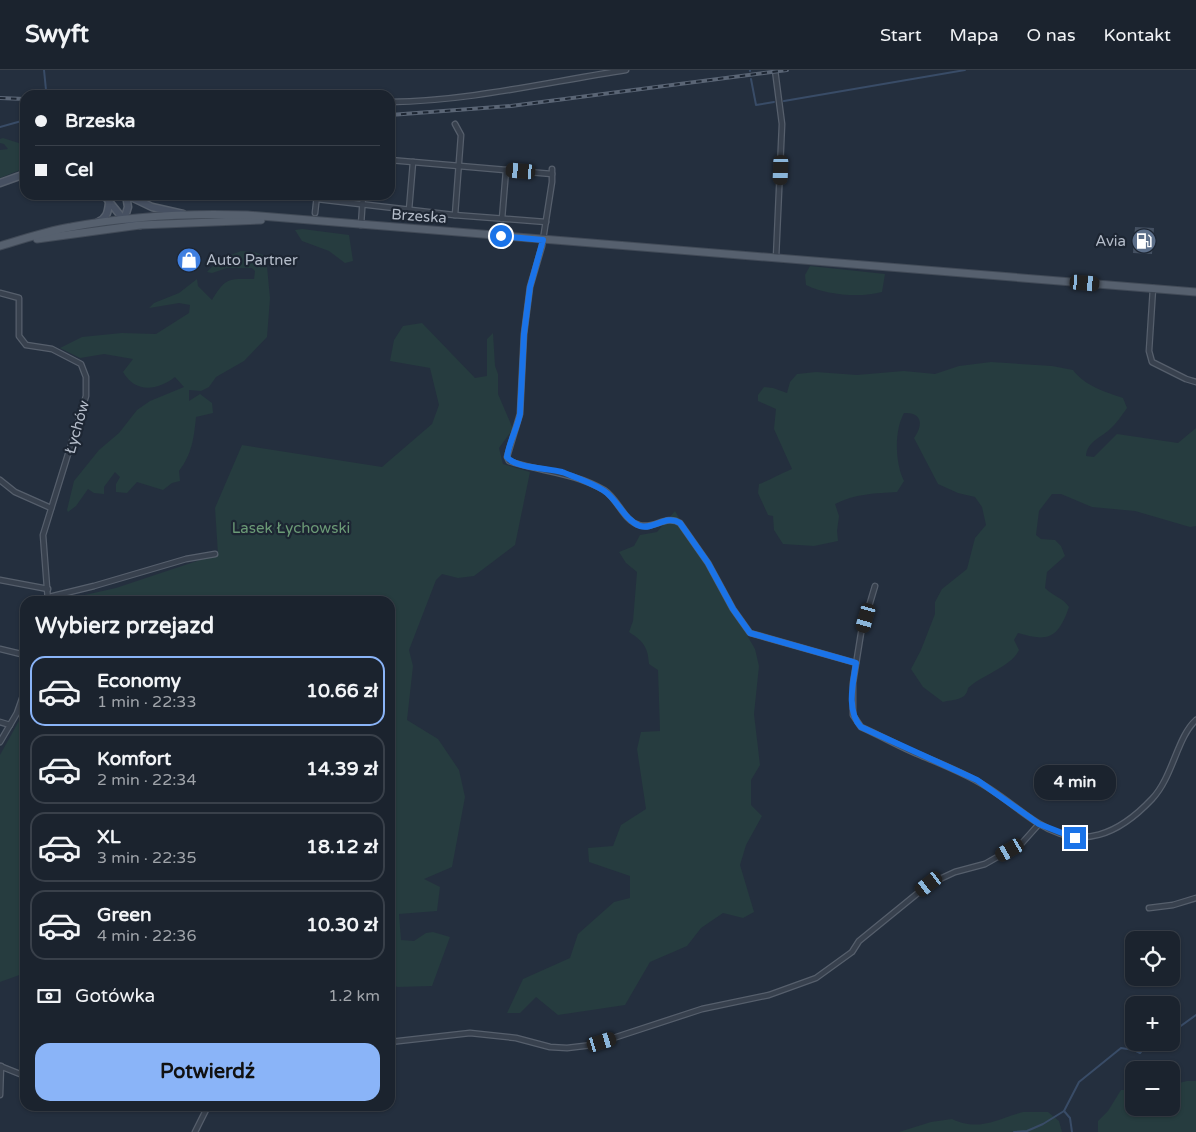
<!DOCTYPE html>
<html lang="pl">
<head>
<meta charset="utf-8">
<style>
	:root { --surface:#1b232e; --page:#242b36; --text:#f1f3f6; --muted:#a0a4aa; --line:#39404a; --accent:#8ab4f8 }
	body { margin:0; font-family:"Varela Round",sans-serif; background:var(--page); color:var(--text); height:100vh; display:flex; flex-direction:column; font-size:19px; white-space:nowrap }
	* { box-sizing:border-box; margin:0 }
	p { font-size:16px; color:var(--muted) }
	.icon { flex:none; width:28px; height:28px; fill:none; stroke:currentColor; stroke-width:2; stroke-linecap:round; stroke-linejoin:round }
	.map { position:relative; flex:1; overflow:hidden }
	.sheet { position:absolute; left:20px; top:526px; width:375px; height:515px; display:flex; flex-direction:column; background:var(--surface); border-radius:15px; box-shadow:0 1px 4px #0004,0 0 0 1px var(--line) }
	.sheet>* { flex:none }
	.top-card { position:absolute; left:20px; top:20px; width:375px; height:110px; border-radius:15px; box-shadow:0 1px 4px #0004,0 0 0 1px var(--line); display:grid; align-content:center; height:110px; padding:0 15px; background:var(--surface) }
	.controls { position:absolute; left:1125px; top:861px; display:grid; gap:10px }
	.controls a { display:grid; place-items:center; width:55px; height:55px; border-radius:10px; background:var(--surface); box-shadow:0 1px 4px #0004,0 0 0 1px var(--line); font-size:25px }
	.end { position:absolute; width:22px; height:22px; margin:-11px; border:6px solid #1a73e8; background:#fff; box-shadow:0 0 0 2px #fff }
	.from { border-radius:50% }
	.bubble { position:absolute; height:35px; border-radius:15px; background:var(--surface); box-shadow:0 1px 4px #0004,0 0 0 1px var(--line); font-size:16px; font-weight:700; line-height:35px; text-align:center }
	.car { position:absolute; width:15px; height:30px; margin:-15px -8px; border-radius:6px; box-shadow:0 0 4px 1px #0007; background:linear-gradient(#222 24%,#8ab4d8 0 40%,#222 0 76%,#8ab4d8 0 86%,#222 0) }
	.top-card b { display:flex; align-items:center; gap:18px; height:48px; font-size:19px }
	.top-card b+b { border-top:1px solid var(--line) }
	.top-card i { width:12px; height:12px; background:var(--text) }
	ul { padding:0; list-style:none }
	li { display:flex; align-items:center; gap:15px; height:70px; margin:0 10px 8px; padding:0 5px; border:2px solid var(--line); border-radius:15px }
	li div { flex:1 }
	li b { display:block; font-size:19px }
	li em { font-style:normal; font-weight:700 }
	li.active { border-color:var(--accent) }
	li>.icon { width:45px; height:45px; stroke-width:1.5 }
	h2 { padding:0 15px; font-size:22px; line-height:60px }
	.pay { display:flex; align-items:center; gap:12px; height:55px; padding:0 15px; font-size:19px }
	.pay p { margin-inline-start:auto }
	.button { display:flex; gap:10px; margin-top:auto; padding:10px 15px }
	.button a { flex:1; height:58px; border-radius:15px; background:var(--accent); color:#111; font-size:20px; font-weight:700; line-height:58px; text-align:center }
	header { display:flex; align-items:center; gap:30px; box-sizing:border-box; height:70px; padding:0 25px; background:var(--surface); border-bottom:1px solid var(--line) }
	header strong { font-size:24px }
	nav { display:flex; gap:28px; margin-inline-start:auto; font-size:18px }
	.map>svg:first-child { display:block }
	.green { fill:#263c3f }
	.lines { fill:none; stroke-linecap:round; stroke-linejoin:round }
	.stream { stroke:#394c67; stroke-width:2 }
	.building { fill:#455162 }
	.minor-casing { stroke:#565f6c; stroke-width:7 }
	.secondary-casing { stroke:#565f6c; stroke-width:9 }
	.primary-casing { stroke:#414a57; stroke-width:9 }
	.minor { stroke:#38414e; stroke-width:4.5 }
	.secondary { stroke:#465061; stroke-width:6 }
	.primary { stroke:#56606e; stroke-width:7 }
	.rail-casing { stroke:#5a6575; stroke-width:4 }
	.rail { stroke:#1d2633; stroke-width:2; stroke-dasharray:5.5; stroke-linecap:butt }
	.route { stroke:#1a73e8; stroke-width:6 }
	.labels { text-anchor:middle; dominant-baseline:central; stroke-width:4.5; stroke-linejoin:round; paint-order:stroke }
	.street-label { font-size:15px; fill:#b4bcc9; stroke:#1d2633 }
	.poi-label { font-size:15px; fill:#b4bcc9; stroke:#1d2633; text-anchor:end }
	.park-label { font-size:15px; fill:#6b9a76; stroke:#1d2633 }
</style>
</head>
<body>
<header>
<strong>Swyft</strong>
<nav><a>Start</a><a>Mapa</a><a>O nas</a><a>Kontakt</a></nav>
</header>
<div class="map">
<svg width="1196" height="1062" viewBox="0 0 1196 1062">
	<rect width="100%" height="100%" fill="#242f3e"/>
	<g class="green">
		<polygon points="3,68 25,75 25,98 0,108 0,80 8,79 4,74 0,73 0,69"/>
		<polygon points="302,159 349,165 353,191 345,193 329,181 302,171 295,160"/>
		<path d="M241,181L254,182L266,186L270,228L267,267L244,291L216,307L209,317L201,321L189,320V331L200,324L212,333L213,343L196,347C194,368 192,384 179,401L180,411L172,413L163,420L137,412L127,423L116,422V414L120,407L115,402L104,417V424L94,423L88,419L76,436L68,442L67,440L74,411L99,380L119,363L137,340L150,331L184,317L175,307C157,321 135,323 123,302L133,289L104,284L80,288L60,278L82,267L122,263L156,264L189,243L190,235L179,233L149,238L154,233L179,223L197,209L198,216L212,230C226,207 228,209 254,209L255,201L252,198H227L212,203L207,202C217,191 227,186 241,181Z"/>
		<path d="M810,196L885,204L882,222C861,228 825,225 806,215L805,205Z"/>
		<polygon points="422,253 475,308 487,306 487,269 493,263 495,296 498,304 498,324 513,359 499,378 503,394 530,402 515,475 474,506 458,508 442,504 436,510 409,580 413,596 407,650 438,669 459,700 465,727 452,797 424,809 440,817 437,841 399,844 401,870 414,871 426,863 433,862 450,867 432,916 398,917 390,915 390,531 58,531 116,518 218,484 215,438 242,375 382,397 432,354 439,335 430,298 390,291 394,270 403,256"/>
		<path d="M991,292L1052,296L1073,300C1085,316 1105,322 1123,328L1127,338C1122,345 1116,354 1109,360C1100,368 1087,372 1086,386L1094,387L1117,364L1178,373L1196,358V456L1190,457L1135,441L1092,437L1061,424H1052L1039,441L1036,465L1041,469L1055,470L1061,476L1065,486L1047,502L1045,518C1054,527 1062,527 1069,537C1058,569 1048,572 1018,563L1014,570L1019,580C1011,597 983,604 968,618C966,631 954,629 943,632L923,617L911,599L921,580L935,544V532L942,519L967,499L975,468L986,455L982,437L975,427L958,423L938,414L914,368C923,356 923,342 904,343C894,361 895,393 904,411L897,422C876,423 854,424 835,434L839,446L837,461L838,471L814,476L783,474L774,460L773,446L768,445L758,423L759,414C771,410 781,403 792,399L774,359L776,339L758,331V325L764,317L773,318L787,323L790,312L797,304L816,302L857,305L904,301L935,304L959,296Z"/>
		<path d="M675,441L755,579L759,596L754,644L760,695L751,710V735L762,746L746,775L740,795L754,842L743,848L723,843L701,858L687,876L650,892L625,935L558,945L536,927L520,943H507L523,909L570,888L578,864L614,832L630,828V806L589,792L588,778L613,776L621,755L646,739L637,679L641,662L660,661L658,600L649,594C648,577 643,571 629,562L633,551L637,502L626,493L619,482L634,476L640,465L657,462Z"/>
		<polygon points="25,640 25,903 0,912 0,685"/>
		<polygon points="1187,1011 1196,1011 1196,1062 1098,1062 1098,1051 1108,1041 1121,1020 1134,1020 1134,1038 1171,1038 1171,1015"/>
		<path d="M1023,1042H1048L1059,1051L1062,1062H899L931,1052L952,1049C979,1062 996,1049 1023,1042Z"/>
	</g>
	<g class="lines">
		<g class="stream">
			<polyline points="44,0 46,20"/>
			<polyline points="750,0 750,1"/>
			<polyline points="751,9 756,35 774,32"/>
			<polyline points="784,31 965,0"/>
			<polyline points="0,57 25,50"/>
			<polyline points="1171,963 1196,945"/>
			<polyline points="1064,1041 1070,1048 1072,1062"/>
			<polyline points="1014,1062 1027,1061 1043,1054 1064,1041 1079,1012 1121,978 1134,980 1140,983 1145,977 1153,972"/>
		</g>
	</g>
	<polygon class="building" points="1135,157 1154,158 1152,184 1133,183"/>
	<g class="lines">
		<defs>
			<g id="minor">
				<polyline points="775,0 782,54 776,188"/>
				<path d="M390,32C470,31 547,12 626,0"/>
				<polyline points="390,90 552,104"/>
				<path d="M552,99V112L542,176L530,217L524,264L520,344L507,387L509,391L515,393C546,402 575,403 604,420C618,429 624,451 639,455C654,460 666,444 680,453L708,493L733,539L750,563L856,593"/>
				<polyline points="317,129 454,145 546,152"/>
				<polyline points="409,140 413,92"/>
				<polyline points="315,143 317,125"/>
				<polyline points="455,145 461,65 455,54"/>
				<polyline points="502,149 506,100"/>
				<polyline points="361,155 363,125"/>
				<polyline points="1153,218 1149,281 1152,292 1186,309 1196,312"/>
				<polyline points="0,223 19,228 19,266 26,275 52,279 81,294 86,307 86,326 43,465 48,531"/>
				<polyline points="0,410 15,422 51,438"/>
				<polyline points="0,510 48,519"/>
				<path d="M875,516L861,563L853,613V645L861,657C879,665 895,674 913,682C934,691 955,699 975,710C998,722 1016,739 1038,753C1082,781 1119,764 1152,729C1173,707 1177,667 1196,650"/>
				<polyline points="49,527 94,516 186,489 215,484"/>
				<polyline points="0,579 25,585"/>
				<polyline points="0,652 10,655"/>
				<polyline points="0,672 17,643 25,620"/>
				<polyline points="1149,838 1173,835 1196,828"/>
				<polyline points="390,972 470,963 516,968 550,977 567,978 592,975 702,939 769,925 816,908 852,882 859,871 929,814 955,802 985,794 1022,773 1039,754"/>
				<polyline points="0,996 25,1006"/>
				<polyline points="0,1025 1,996"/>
				<polyline points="195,1062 208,1036"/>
			</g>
			<g id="secondary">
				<polyline points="0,113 25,104"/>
				<polyline points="104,125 124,150 140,155"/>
				<polyline points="127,125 152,137 183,144"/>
				<polyline points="124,150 128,137 126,125"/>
				<path d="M98,152C107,148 108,142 109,133"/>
			</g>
			<g id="primary">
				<polyline points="37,169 140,155 261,150"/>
				<path d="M0,176C23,169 47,161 71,157C129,146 188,143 247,145L1196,222"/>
			</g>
		</defs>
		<use href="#minor" class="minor-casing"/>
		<use href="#secondary" class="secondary-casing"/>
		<use href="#primary" class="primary-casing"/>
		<use href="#minor" class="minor"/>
		<use href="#secondary" class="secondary"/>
		<use href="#primary" class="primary"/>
		<defs>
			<g id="rail">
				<polyline points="0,28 25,29"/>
				<polyline points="390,45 511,36 787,0"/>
			</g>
		</defs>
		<use href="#rail" class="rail-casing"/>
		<use href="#rail" class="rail"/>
	</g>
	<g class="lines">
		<path class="route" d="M501,166L543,170L530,217L524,264L520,344C517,359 509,372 507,387C515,398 548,398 562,402C568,404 574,407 580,409C589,413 600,417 607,423C618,432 626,451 640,456C654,460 666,444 680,453L708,493L733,539L750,563L856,593C853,613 846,641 861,657L977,710L1039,754L1075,768"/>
	</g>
	<defs>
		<symbol id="fuel-disc" viewBox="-11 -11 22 22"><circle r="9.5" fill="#5c6f8a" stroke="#1d2633"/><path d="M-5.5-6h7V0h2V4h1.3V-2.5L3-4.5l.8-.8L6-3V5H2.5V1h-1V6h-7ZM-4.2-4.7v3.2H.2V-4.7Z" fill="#fff"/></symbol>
		<symbol id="shop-disc" viewBox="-11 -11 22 22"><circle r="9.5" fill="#3f7fe0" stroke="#1d2633"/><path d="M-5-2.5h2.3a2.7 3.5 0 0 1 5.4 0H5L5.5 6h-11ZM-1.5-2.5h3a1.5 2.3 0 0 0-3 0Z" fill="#fff"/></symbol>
	</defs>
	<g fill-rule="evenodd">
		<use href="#fuel-disc" x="1130" y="157" width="28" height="28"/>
		<use href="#shop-disc" x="175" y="176" width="28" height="28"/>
	</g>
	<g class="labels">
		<g class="street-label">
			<text transform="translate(419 146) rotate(4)">Brzeska</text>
			<text transform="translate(77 357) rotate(-74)">Łychów</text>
		</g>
		<g class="poi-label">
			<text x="1126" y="171">Avia</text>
			<text x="206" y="190" text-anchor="start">Auto Partner</text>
		</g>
		<g class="park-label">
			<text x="291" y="458">Lasek Łychowski</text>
		</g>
	</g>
</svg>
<div class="controls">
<a><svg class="icon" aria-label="locate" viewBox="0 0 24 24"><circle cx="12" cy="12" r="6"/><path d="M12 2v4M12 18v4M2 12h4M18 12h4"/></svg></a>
<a>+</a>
<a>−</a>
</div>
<i class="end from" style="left:501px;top:166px"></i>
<i class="end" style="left:1075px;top:768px"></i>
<div class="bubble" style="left:1034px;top:695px;width:82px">4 min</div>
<i class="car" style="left:781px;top:100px;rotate:182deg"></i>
<i class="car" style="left:521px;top:101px;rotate:275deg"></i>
<i class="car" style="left:1085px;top:213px;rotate:95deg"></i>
<i class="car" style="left:866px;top:548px;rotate:196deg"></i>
<i class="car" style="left:1010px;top:780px;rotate:240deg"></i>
<i class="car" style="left:929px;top:814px;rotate:232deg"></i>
<i class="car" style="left:602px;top:972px;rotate:73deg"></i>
<div class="top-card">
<b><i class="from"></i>Brzeska</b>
<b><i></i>Cel</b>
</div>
<section class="sheet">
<h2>Wybierz przejazd</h2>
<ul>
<li class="active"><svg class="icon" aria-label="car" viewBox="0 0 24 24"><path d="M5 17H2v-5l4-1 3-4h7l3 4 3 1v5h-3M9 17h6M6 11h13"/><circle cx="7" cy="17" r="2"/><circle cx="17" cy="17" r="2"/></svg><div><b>Economy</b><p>1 min · 22:33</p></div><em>10.66 zł</em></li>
<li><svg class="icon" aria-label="car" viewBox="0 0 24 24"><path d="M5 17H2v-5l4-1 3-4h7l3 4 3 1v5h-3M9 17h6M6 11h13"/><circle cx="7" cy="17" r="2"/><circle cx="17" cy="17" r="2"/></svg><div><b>Komfort</b><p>2 min · 22:34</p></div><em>14.39 zł</em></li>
<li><svg class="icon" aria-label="car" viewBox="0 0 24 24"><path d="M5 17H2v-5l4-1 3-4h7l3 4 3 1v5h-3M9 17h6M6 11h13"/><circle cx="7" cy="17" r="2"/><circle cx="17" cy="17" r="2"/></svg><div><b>XL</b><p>3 min · 22:35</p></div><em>18.12 zł</em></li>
<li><svg class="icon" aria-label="car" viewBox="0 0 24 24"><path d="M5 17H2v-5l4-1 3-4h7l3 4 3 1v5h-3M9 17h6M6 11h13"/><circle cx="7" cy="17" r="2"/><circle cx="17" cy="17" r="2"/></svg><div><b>Green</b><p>4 min · 22:36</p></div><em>10.30 zł</em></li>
</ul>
<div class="pay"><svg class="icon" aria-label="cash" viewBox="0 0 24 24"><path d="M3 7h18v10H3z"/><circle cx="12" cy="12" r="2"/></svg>Gotówka<p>1.2 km</p></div>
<div class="button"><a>Potwierdź</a></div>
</section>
</div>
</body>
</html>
